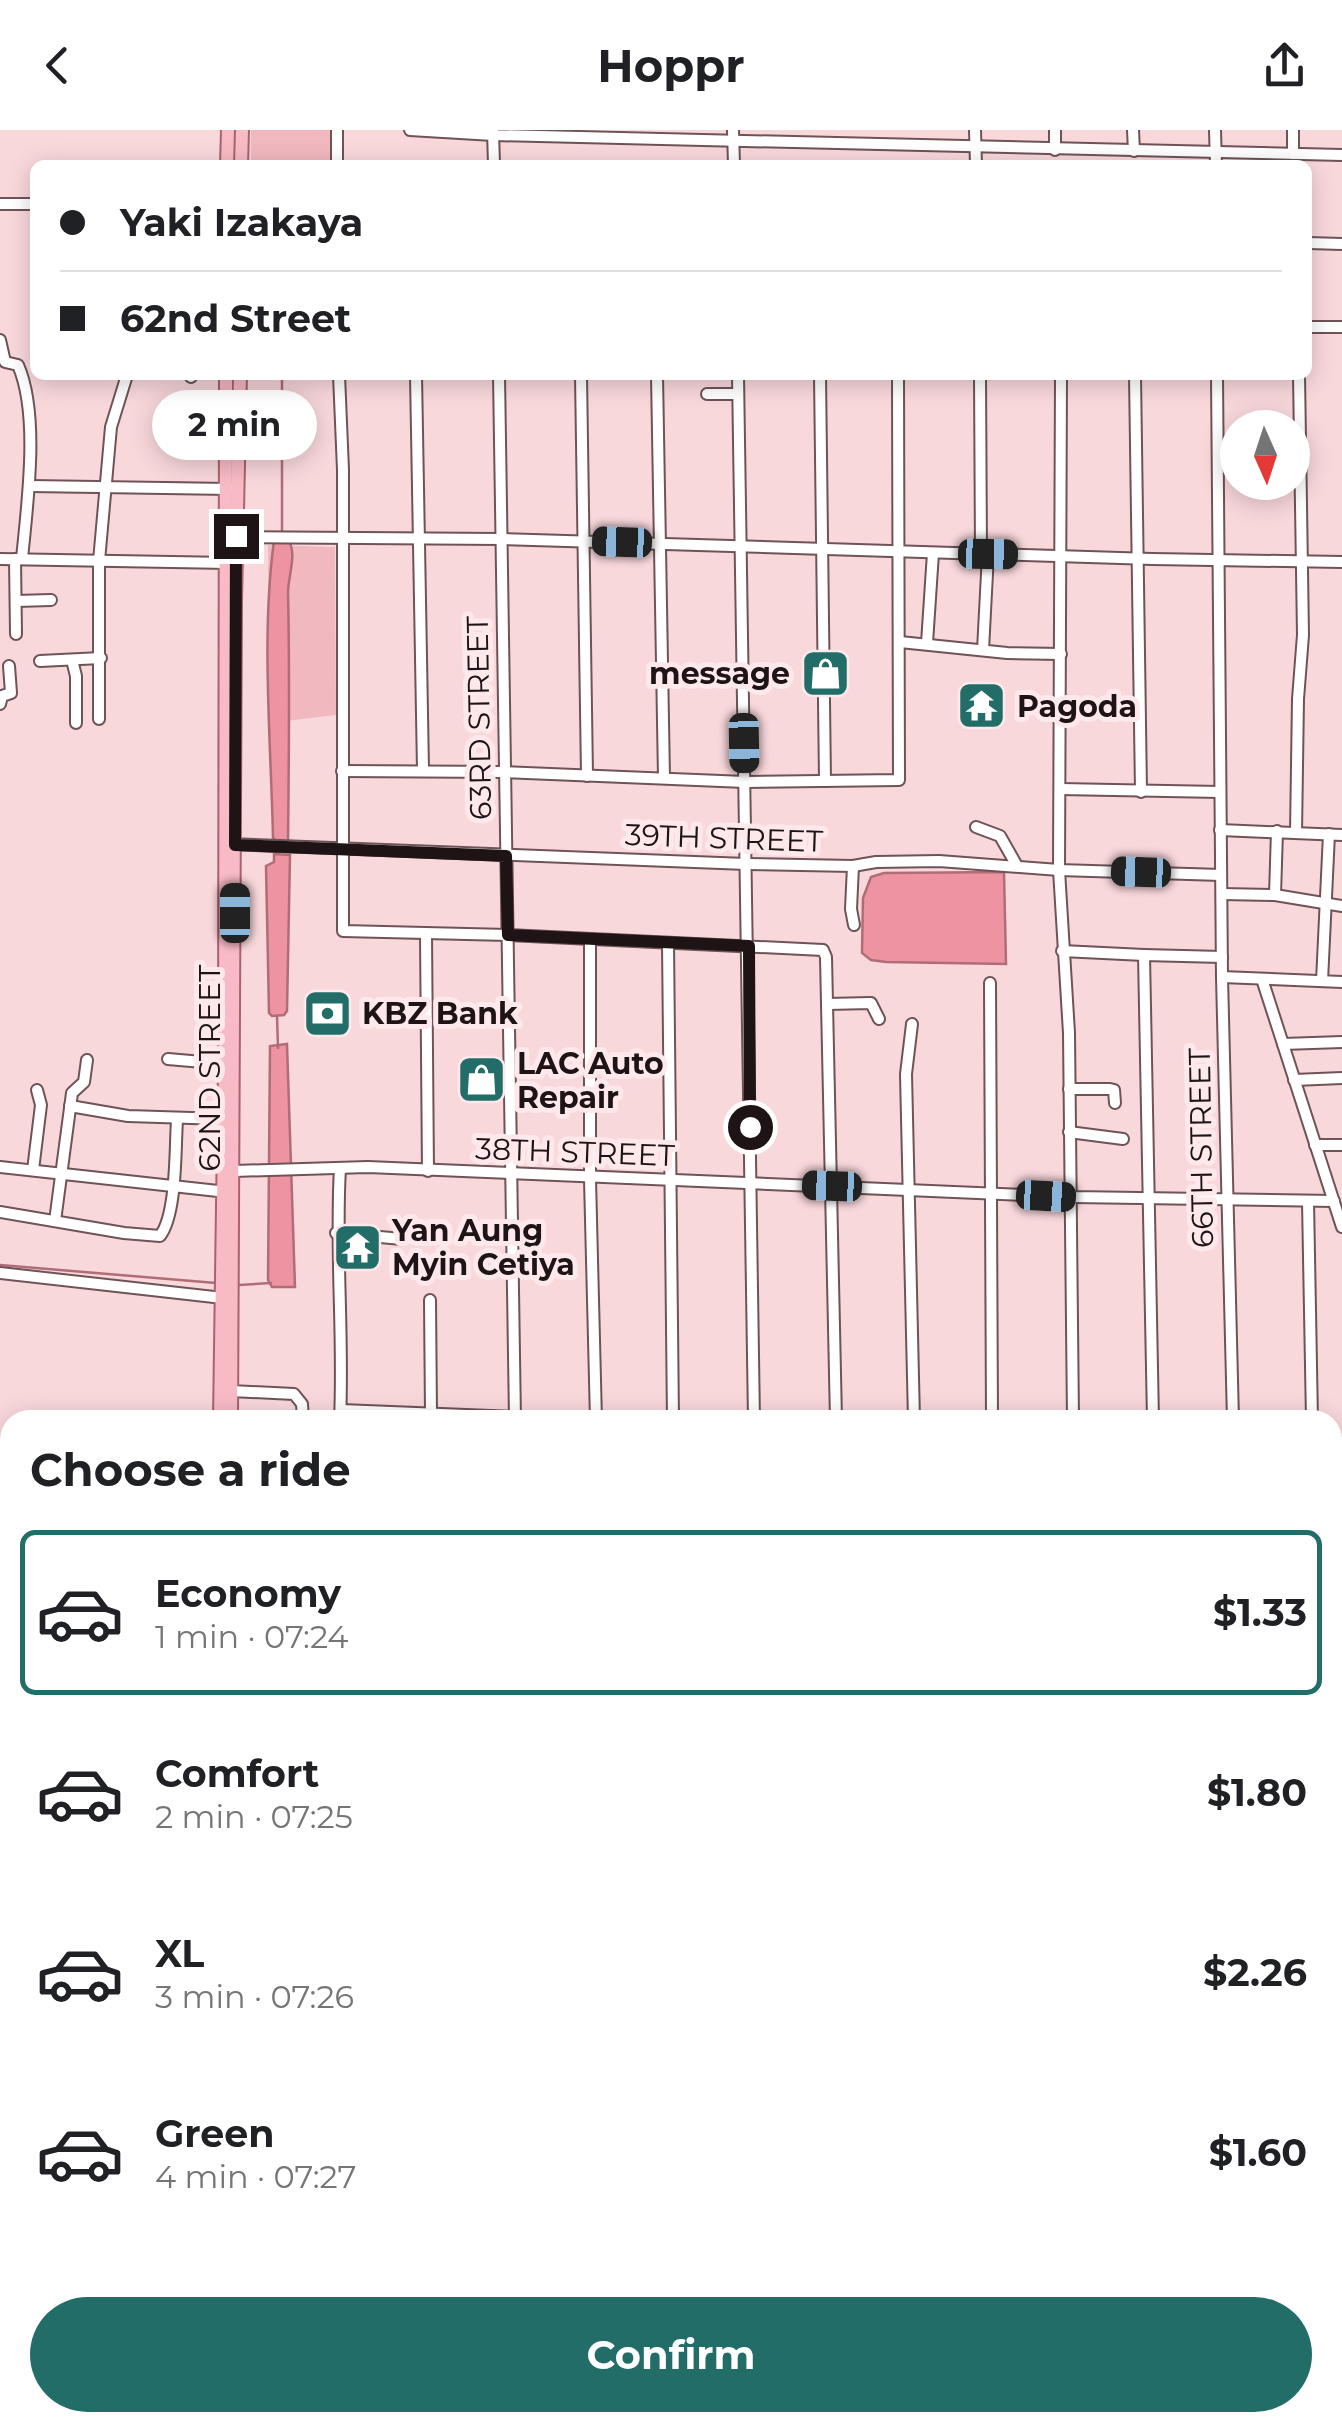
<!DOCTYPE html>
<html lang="en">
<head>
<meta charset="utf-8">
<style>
	:root { --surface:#fff; --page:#f2f2f2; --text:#202124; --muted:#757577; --line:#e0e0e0; --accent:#236d69 }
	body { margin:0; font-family:Montserrat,sans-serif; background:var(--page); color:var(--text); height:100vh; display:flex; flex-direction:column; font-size:38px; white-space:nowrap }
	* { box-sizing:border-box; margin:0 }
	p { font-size:32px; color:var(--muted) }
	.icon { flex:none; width:55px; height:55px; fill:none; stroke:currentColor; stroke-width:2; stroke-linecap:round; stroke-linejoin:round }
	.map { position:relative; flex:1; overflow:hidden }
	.drawer { position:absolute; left:0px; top:1280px; width:1342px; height:1022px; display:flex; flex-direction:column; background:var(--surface); border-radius:30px 30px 0 0; box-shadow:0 5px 25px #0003 }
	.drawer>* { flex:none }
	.top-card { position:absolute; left:30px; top:30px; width:1282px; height:220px; border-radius:15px; box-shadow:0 5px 25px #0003; display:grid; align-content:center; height:220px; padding:0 30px; background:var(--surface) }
	.needle { width:65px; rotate:177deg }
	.tools { position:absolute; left:1220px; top:280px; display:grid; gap:20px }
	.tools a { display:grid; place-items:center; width:90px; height:90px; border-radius:50%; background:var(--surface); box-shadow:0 5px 25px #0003; font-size:50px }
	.end { position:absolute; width:45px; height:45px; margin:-22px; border:12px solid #1e1315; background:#fff; box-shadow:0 0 0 5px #fff }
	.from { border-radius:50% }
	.bubble { position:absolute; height:70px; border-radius:35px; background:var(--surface); box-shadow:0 5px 25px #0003; font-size:32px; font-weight:700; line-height:70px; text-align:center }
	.car { position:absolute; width:30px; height:60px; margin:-30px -15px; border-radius:12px; box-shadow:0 0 8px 2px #0007; background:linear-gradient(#222 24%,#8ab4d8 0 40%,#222 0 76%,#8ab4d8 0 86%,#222 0) }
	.top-card b { display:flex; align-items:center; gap:35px; height:95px; font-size:38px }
	.top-card b+b { border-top:2px solid var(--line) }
	.top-card i { width:25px; height:25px; background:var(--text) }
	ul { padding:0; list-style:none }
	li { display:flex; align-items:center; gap:30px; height:165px; margin:0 20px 15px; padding:0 10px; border:5px solid transparent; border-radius:15px }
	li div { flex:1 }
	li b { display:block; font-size:38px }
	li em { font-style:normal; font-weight:700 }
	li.selected { border-color:var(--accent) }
	li>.icon { width:90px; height:90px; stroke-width:1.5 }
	h2 { padding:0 30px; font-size:45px; line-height:120px }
	.primary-button { display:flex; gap:20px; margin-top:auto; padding:20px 30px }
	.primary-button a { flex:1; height:115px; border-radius:60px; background:var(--accent); color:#fff; font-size:40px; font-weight:700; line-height:115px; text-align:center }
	header { display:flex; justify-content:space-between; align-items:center; height:130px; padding:0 30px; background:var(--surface); font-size:45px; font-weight:700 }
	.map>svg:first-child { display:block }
	.green { fill:#f2b8c0 }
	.water { fill:#ee93a1; stroke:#b06d77; stroke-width:2.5 }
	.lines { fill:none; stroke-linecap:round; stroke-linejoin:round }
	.stream { stroke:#b06d77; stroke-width:2.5 }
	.minor-casing { stroke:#6e5357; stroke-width:14 }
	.major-casing { stroke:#a9626e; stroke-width:16 }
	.minor { stroke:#fff; stroke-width:10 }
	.major { stroke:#f8bbc5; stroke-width:12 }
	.route { stroke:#1e1315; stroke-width:12 }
	.labels { text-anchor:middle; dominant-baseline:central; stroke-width:10; stroke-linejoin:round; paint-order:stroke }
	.poi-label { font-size:30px; font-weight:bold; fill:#1e1315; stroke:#fde9ec; text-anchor:start }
	.street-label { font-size:30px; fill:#1e1315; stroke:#fde9ec }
</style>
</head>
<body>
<header><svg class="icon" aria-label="back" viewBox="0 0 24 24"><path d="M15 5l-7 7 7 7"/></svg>Hoppr<svg class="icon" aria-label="share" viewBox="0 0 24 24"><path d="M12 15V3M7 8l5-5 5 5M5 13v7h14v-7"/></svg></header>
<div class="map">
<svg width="1342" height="2302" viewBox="0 0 1342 2302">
	<rect width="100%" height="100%" fill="#f9d8dc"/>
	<g class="green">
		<rect x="251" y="0" width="79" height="35"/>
		<polygon points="268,415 335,417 336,585 269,593"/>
	</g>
	<g class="water">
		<path d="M274,411H289C297,425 288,446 288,463C290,546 289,629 288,712L276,711L273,708C271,613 261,505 274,411Z"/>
		<polygon points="274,724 290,725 287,881 284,885 272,886 269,883 266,736 274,732"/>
		<polygon points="1004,742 1006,834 886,832 871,830 862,823 863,768 871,747 884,743"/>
		<polygon points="287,914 295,1157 272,1157 268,1150 270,916"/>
	</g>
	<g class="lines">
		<g class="stream">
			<polyline points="282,403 282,245"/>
			<polyline points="277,886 278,918"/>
			<polyline points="0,1135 216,1153"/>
			<polyline points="239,1155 271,1153"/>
			<polyline points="1332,1971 1342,1962"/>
		</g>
		<defs>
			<g id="minor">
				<polyline points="410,0 493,5 1342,25"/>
				<polyline points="733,0 734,35"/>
				<polyline points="975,0 976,35"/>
				<polyline points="1055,0 1055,20"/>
				<polyline points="1133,0 1134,21"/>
				<polyline points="1215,0 1216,35"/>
				<polyline points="1293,0 1293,24"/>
				<polyline points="493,1 494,35"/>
				<polyline points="337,35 337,0"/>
				<polyline points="0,74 35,74"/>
				<polyline points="1308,113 1342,114"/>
				<polyline points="1308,197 1342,197"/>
				<path d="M0,210L5,232L18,235C40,285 27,375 22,429"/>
				<polyline points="191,245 191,247"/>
				<polyline points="339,245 343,340 343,801 508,805 823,820 826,827 836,1290"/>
				<polyline points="416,245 423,640"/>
				<polyline points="499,245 515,1290"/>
				<polyline points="581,245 587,646"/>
				<polyline points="657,245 664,648"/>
				<polyline points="738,245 754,1290"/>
				<polyline points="820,245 825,651"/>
				<polyline points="980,245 981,424"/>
				<polyline points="1061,245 1059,740 1069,903 1073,1290"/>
				<polyline points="1135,245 1141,662"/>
				<polyline points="1217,245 1222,847 1233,1290"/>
				<polyline points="707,264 738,264"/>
				<polyline points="30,356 231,359"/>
				<polyline points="233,407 501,409 1152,429 1342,432"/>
				<polyline points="0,429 229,433"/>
				<polyline points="15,429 16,504"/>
				<polyline points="16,471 51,470"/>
				<polyline points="900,512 1007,523 1061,524"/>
				<polyline points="927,513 933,423"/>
				<polyline points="983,520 988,424"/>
				<polyline points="72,530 76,546 76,593"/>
				<polyline points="40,531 101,528"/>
				<polyline points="0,574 2,566 11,563 9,536"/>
				<polyline points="99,589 99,431 111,297 127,245"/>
				<polyline points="342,641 504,642 745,652 899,650 898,245"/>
				<polyline points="1060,659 1220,662"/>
				<polyline points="976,697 1000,706 1017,736"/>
				<polyline points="1220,700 1342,705"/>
				<polyline points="1296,703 1298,569 1303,505 1299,245"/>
				<polyline points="229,714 746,734 853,736 876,732 939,731 1059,740 1221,745"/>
				<polyline points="853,736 851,779 854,795"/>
				<polyline points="1222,764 1275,765 1342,776"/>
				<polyline points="1275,765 1277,701"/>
				<polyline points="426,804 428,1041"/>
				<polyline points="590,809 590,1049 596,1290"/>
				<polyline points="668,813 673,1290"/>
				<polyline points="1062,821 1144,825"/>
				<polyline points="1222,847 1342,852"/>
				<polyline points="1262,849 1342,1097"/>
				<polyline points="1322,851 1329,704"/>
				<polyline points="990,853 992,1290"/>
				<polyline points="827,874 871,873 879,889"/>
				<polyline points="912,894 906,944 914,1290"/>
				<polyline points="1283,914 1342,912"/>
				<polyline points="168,929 225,934"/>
				<polyline points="1294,950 1342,948"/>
				<polyline points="1069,959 1110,959 1114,960 1115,973"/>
				<polyline points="70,976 128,986 223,989"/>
				<polyline points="1069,1002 1123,1009"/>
				<polyline points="1315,1015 1342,1015"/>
				<polyline points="0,1037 227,1062"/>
				<path d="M340,1038C335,1122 344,1206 340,1290"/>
				<polyline points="33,1040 41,975 37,960"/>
				<polyline points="234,1041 368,1037 1073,1067 1334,1071"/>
				<polyline points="1308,1071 1312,1290"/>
				<path d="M0,1082L124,1103L160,1106C177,1084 175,1019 177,990"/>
				<polyline points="55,1091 72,963 84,952 87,930"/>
				<polyline points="336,1103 402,1109"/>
				<polyline points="0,1143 223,1168"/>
				<polyline points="430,1170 431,1284"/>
				<polyline points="231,1261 294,1264 302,1274 303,1290"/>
				<polyline points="341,1280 592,1290"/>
				<polyline points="1153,1290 1144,825 1222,827"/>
				<polyline points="1332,1316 1342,1316"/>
				<polyline points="0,1319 10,1319"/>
				<polyline points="1332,1398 1342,1399"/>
				<polyline points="1335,1453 1335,1503"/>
				<polyline points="0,1485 10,1485"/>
				<polyline points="0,1585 10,1585"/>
				<polyline points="0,1690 10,1689"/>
				<polyline points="1332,1989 1342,1981"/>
				<polyline points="0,2037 10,2038"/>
				<polyline points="0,2065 10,2060"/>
				<polyline points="0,2172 10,2169"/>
				<polyline points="459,2292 459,2302"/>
				<polyline points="716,2292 716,2302"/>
				<polyline points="938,2292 942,2302"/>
				<polyline points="305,2302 305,2292"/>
				<polyline points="581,2302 581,2292"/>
				<polyline points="821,2302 853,2298"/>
				<polyline points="988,2302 999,2292"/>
				<polyline points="1220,2302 1220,2292"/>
			</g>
			<g id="major">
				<polyline points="227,35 228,0"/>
				<polyline points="241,35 242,0"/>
				<polyline points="220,1290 225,934 226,245"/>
				<polyline points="231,1290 235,470 240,245"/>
				<polyline points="1332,1827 1342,1827"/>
				<polyline points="0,1841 10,1841"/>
				<polyline points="1332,1843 1342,1843"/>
				<polyline points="0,1857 10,1857"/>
				<polyline points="219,2292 220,2302"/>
				<polyline points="210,2302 210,2292"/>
			</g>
		</defs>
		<use href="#minor" class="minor-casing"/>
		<use href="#major" class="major-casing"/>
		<use href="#minor" class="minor"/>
		<use href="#major" class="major"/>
	</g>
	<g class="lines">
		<polyline class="route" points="236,406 235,715 506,726 508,805 749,816 750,997"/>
	</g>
	<defs>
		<symbol id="shop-square" viewBox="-11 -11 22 22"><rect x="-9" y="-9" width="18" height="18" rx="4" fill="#236d69" stroke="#fde9ec"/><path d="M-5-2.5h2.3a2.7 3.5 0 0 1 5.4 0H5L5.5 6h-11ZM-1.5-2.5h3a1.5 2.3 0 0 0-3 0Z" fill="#fff"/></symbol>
		<symbol id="temple-square" viewBox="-11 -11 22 22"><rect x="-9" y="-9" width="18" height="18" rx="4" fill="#236d69" stroke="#fde9ec"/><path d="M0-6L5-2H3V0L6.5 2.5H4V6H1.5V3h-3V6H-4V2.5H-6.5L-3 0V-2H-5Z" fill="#fff"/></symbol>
		<symbol id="bank-square" viewBox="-11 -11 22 22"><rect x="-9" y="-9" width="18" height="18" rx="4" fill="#236d69" stroke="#fde9ec"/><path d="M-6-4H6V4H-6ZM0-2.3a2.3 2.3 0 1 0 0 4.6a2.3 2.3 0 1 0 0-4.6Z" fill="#fff"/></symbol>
	</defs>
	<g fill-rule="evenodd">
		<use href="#shop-square" x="798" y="516" width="55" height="55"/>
		<use href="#temple-square" x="954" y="548" width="55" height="55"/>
		<use href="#bank-square" x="300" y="856" width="55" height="55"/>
		<use href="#shop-square" x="454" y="922" width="55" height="55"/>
		<use href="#temple-square" x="330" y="1090" width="55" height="55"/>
	</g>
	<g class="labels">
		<g class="poi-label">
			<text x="790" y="543" text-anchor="end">message</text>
			<text x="1017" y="576">Pagoda</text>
			<text x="362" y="883">KBZ Bank</text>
			<text x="517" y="933">LAC Auto<tspan x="517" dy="34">Repair</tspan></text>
			<text x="392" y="1100">Yan Aung<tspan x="392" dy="34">Myin Cetiya</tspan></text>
		</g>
		<g class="street-label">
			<text transform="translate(479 588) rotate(-91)">63RD STREET</text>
			<text transform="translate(724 708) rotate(2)">39TH STREET</text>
			<text transform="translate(209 938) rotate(-90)">62ND STREET</text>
			<text transform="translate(1201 1018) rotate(-91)">66TH STREET</text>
			<text transform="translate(575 1022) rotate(2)">38TH STREET</text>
		</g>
	</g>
</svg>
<div class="tools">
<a><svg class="needle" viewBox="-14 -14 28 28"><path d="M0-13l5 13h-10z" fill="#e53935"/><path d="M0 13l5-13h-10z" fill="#757577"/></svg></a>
</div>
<i class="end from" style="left:750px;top:997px"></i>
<i class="end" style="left:236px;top:406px"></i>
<div class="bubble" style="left:152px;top:260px;width:165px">2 min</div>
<i class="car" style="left:622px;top:412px;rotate:272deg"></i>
<i class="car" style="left:988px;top:424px;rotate:91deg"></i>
<i class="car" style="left:744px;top:613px;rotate:179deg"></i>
<i class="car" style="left:1141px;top:742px;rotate:272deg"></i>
<i class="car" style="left:235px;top:783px;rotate:0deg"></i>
<i class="car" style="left:832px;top:1056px;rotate:272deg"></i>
<i class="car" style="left:1046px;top:1066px;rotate:93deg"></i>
<div class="top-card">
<b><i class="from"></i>Yaki Izakaya</b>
<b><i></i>62nd Street</b>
</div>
<section class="drawer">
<h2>Choose a ride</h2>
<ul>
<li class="selected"><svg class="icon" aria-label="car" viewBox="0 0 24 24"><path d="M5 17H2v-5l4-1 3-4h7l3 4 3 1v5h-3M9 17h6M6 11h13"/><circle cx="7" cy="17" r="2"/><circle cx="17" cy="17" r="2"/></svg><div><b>Economy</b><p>1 min · 07:24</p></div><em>$1.33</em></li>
<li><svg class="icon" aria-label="car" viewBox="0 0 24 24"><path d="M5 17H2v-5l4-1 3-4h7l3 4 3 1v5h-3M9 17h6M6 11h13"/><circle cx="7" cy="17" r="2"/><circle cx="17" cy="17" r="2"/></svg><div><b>Comfort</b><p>2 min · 07:25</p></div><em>$1.80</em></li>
<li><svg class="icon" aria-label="car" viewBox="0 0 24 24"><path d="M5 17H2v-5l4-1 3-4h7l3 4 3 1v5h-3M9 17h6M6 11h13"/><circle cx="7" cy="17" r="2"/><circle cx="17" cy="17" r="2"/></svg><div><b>XL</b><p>3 min · 07:26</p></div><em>$2.26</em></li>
<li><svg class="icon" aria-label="car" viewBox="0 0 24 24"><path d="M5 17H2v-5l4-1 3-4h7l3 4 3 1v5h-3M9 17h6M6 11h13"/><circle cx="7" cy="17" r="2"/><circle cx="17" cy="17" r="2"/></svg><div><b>Green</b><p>4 min · 07:27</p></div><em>$1.60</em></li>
</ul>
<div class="primary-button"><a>Confirm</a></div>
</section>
</div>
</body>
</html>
